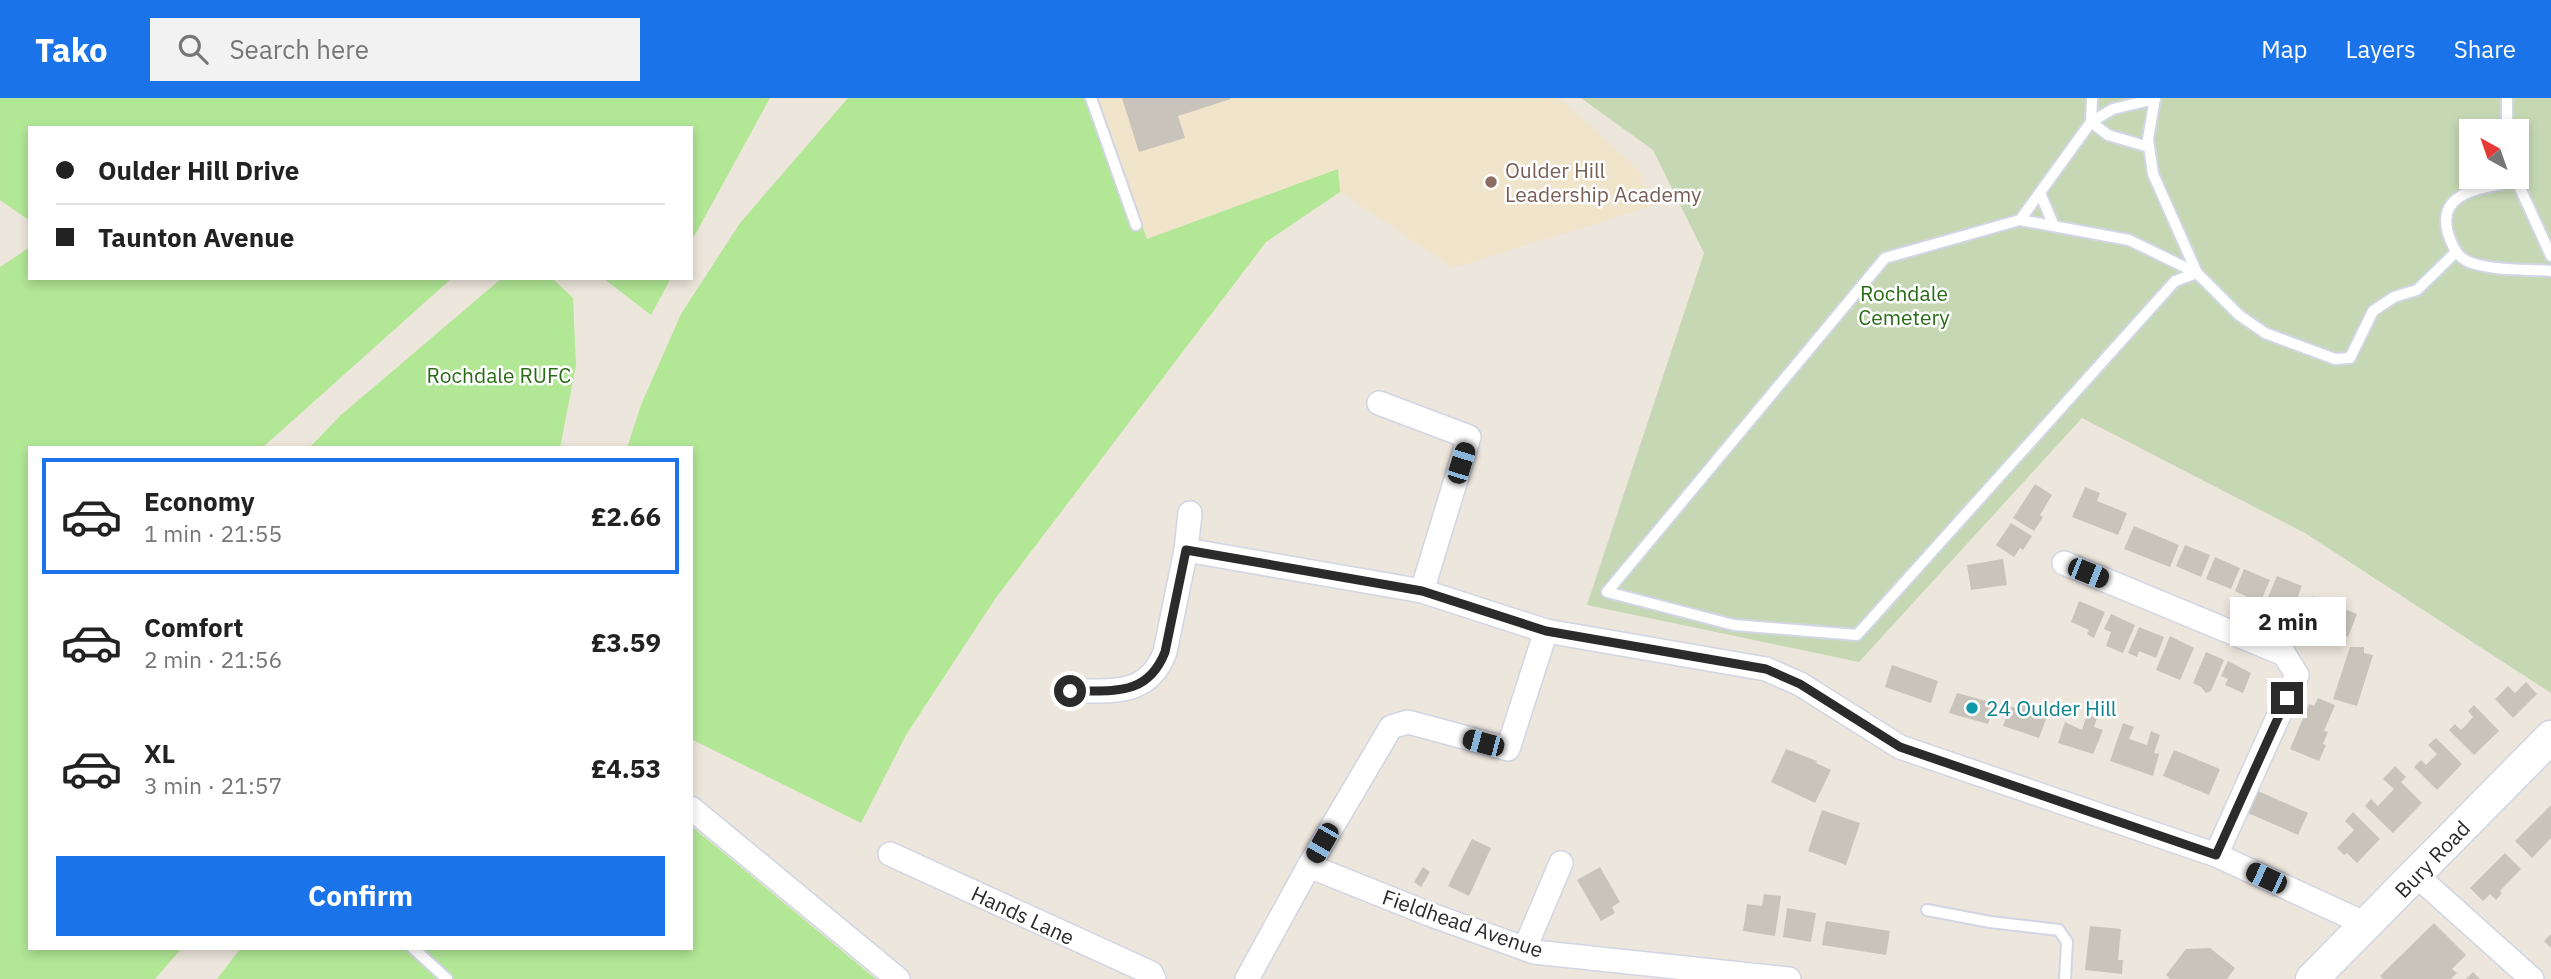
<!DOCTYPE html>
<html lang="en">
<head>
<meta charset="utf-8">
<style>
	:root { --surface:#fff; --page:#f2f2f2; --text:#222; --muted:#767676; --line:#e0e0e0; --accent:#1a73e8 }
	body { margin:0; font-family:"IBM Plex Sans",sans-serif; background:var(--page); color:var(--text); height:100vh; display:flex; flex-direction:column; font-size:26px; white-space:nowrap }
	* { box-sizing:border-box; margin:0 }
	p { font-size:23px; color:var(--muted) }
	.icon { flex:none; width:38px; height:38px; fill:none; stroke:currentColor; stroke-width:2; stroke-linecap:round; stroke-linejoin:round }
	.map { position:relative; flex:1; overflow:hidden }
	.panel { position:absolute; left:28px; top:348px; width:665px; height:504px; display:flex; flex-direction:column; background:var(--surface); border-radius:0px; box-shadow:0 4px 10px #0003 }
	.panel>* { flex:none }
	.guide { position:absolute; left:28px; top:28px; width:665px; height:154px; border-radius:0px; box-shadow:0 4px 10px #0003; display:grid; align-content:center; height:154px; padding:0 28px; background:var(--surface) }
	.needle { width:46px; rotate:320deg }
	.fabs { position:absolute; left:2459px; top:21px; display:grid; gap:14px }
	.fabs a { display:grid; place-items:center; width:70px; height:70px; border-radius:0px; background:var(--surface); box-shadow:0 4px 10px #0003; font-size:35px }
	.end { position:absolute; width:32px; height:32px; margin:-16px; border:9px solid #2b2b2b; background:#fff; box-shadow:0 0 0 4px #fff }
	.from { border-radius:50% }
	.bubble { position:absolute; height:49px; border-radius:0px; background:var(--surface); box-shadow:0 4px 10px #0003; font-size:23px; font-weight:700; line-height:49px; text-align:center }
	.car { position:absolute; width:21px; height:42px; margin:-21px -10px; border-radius:9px; box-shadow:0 0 5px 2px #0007; background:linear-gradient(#222 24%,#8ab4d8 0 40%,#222 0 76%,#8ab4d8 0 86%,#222 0) }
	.guide b { display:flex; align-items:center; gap:24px; height:66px; font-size:26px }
	.guide b+b { border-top:2px solid var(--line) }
	.guide i { width:18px; height:18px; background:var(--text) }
	ul { padding:12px 0 0; list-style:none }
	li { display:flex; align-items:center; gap:21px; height:116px; margin:0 14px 10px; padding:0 14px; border:4px solid transparent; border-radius:0px }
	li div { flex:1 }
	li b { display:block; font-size:26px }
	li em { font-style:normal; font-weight:700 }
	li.on { border-color:var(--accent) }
	li>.icon { width:63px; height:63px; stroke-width:1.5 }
	.cta { display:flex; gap:14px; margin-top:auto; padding:14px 28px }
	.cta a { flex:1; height:80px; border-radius:0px; background:var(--accent); color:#fff; font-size:28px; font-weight:700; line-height:80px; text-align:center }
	header { display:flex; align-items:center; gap:42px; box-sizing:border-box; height:98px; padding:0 35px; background:var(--accent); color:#fff }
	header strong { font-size:33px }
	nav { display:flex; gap:38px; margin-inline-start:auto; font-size:24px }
	.search { width:490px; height:63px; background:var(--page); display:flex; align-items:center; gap:18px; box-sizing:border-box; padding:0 24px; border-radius:0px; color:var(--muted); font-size:26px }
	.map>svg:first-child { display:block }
	.education { fill:#f0e4cb }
	.green { fill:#b2e796 }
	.cemetery { fill:#c5d8b3; fill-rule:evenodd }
	.building { fill:#c9c4bb }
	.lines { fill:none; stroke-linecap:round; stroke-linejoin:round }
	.service-casing { stroke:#d1d5e4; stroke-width:14 }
	.minor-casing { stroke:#d1d5e4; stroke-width:26 }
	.secondary-casing { stroke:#d1d5e4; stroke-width:35 }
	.service { stroke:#fff; stroke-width:10 }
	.minor { stroke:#fff; stroke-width:23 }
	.secondary { stroke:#fff; stroke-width:32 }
	.route { stroke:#2b2b2b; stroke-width:9 }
	.education-dot { fill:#8d6e63; stroke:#fff; stroke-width:2.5 }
	.culture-dot { fill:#0f9aa8; stroke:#fff; stroke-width:2.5 }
	.labels { text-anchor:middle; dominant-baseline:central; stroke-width:5; stroke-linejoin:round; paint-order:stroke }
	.education-label { font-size:21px; fill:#785e54; stroke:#fff; text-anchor:start }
	.park-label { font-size:21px; fill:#296c17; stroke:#fff }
	.culture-label { font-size:21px; fill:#0d838f; stroke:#fff; text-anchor:start }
	.street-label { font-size:21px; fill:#2b2b2b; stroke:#fff }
</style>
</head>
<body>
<header>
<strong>Tako</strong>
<div class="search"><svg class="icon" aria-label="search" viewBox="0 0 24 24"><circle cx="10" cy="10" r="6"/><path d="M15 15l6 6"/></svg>Search here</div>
<nav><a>Map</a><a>Layers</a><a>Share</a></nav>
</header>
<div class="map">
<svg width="2551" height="881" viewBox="0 0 2551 881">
	<rect width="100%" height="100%" fill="#ede6dc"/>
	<polygon class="education" points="1096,0 1556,0 1567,6 1640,74 1652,108 1453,170 1340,94 1337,72 1147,141"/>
	<g class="green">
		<polygon points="0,0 770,0 691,144 691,30 30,30 30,123 0,102"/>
		<polygon points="848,0 1096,0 1147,141 1338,71 1340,94 1266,144 995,501 906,637 861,725 691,641 691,350 627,350 641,307 681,216 740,125"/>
		<polygon points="30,149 30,180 452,180 262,350 30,350 30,850 181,851 155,881 0,881 0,169"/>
		<polygon points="502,180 552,180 573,200 576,267 560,350 309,350 341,317"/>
		<polygon points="603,180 671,180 651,217"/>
		<polygon points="691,728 876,881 217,881 240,851 691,850"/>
	</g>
	<path class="cemetery" d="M1581,0H2551V595L2305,435L2082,320L1859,564L1587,507L1704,155L1653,52ZM2471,33H2516V79H2471Z"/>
	<g class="building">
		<polygon points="1122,0 1231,0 1231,1 1178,18 1185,40 1139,54"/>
		<polygon points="2035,386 2052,397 2040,417 2043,419 2034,433 2013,420"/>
		<polygon points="2085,389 2100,395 2097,403 2127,415 2118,437 2072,419"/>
		<polygon points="2011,425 2032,438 2023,452 2020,450 2014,459 1996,447"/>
		<polygon points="2134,428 2179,447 2170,469 2124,451"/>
		<polygon points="2185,447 2210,457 2201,479 2176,468"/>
		<polygon points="2215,459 2240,470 2231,491 2206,481"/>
		<polygon points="2003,461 2007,487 1971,492 1967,467"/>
		<polygon points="2244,471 2270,482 2260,505 2235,493"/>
		<polygon points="2277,478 2302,488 2291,515 2266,504"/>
		<polygon points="2312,498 2357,516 2348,539 2302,520"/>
		<polygon points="2079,503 2105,514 2094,540 2087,536 2089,532 2071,524"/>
		<polygon points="2111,516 2135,527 2123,555 2106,548 2111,534 2104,531"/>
		<polygon points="2139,529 2164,539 2156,560 2139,553 2137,559 2128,555"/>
		<polygon points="2170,538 2194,550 2180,582 2156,572"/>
		<polygon points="2350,549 2364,549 2364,555 2373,557 2357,608 2333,601"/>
		<polygon points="2206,554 2224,562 2211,593 2206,595 2201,589 2193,585"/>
		<polygon points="2228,563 2251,575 2243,595 2225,587 2228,581 2221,578"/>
		<polygon points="1892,567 1938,583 1931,605 1885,589"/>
		<polygon points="2526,584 2537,596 2513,620 2495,601 2508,588 2515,595"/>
		<polygon points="1957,595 1994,605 1988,626 1949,615"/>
		<polygon points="2318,600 2335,607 2324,633 2328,634 2323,646 2326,647 2319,663 2290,651 2309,606 2314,608"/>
		<polygon points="2021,604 2031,607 2028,614 2046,621 2039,640 2003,628 2010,608 2018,611"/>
		<polygon points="2474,607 2499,633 2474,657 2449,632 2455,626 2461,632 2467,626 2473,619 2468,613"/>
		<polygon points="2087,616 2097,620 2094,629 2103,632 2093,656 2058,645 2065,624 2082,632"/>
		<polygon points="2123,625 2134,629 2129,641 2147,647 2151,633 2160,637 2154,655 2159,656 2153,678 2110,663"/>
		<polygon points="2436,640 2462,666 2437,692 2414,669 2421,662 2426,667 2437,656 2428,647"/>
		<polygon points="1786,651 1817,663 1816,665 1831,672 1815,705 1771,684"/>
		<polygon points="2174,652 2220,671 2209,697 2163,678"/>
		<polygon points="2395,668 2406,679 2401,684 2422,705 2393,735 2365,708 2371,701 2378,708 2394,691 2383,681"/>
		<polygon points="2258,693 2308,715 2298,737 2248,715"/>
		<polygon points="2551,707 2551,740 2532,760 2515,743"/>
		<polygon points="1822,712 1860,725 1846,767 1808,753"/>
		<polygon points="2353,714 2380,741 2357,765 2347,755 2344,757 2337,750 2354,732 2345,723"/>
		<polygon points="1472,741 1491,750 1469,798 1448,788"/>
		<polygon points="2505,755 2521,771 2500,793 2502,795 2496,802 2490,796 2483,803 2470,790"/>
		<polygon points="1423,769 1430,774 1421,789 1414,784"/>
		<polygon points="1600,769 1620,804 1612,809 1615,815 1601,823 1577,782"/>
		<polygon points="1764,796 1781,798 1775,838 1743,833 1747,806 1762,808"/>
		<polygon points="1787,810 1816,815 1811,844 1783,839"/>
		<polygon points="1826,823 1890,833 1886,857 1822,847"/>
		<polygon points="2434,825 2466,857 2452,871 2457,875 2451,881 2383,881 2380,878"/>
		<polygon points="2090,828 2121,831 2118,862 2123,862 2122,876 2085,872"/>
		<polygon points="2551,836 2551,850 2544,843"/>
		<polygon points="2210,850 2235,870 2227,881 2170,881 2166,877 2186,851"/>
		<polygon points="2473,874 2480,881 2466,881"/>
	</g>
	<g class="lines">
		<defs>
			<g id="service">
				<polyline points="1091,0 1136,127"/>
				<polyline points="2155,0 2148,41 2153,76 2197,175 2239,217 2265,235 2335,261 2350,260 2373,213 2394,199 2417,192 2455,155"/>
				<polyline points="2507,33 2507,0"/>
				<polyline points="2149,49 2108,37 2091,24 2113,11 2155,1"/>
				<polyline points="2515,79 2551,158"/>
				<path d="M2517,83C2485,90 2431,92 2450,141C2455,154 2461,163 2475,166C2499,173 2527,171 2551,173"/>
				<polyline points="2040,95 2054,128"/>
				<polygon points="2020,122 2129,142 2197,175 2175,183 1857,537 1734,527 1607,494 1885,160"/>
				<polyline points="2020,122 2091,24 2092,0"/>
				<polyline points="1927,812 1990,824 2059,832 2067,844 2065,881"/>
				<polyline points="413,850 447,881"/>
			</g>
			<g id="minor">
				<polyline points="1379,305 1469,339 1422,493"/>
				<polyline points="1186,452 1190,415"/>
				<polyline points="2064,465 2284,556 2297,577 2216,757"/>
				<path d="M1070,593C1110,592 1148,600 1165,554L1186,452L1422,493L1546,533L1766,571L1800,586L1900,649L2216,757L2368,827"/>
				<polyline points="691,710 898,881"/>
				<polyline points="890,756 1151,875 1154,881"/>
				<polyline points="1309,768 1429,816 1534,854 1789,881"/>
				<polyline points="2416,777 2532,881"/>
				<polyline points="1525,850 1561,765"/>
				<polyline points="1247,881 1309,768 1391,629 1408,624 1508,651 1546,533"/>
			</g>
			<polyline id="secondary" points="2312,881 2551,639"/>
		</defs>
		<use href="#service" class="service-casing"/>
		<use href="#minor" class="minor-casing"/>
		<use href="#secondary" class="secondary-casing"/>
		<use href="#service" class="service"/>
		<use href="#minor" class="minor"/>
		<use href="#secondary" class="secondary"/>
	</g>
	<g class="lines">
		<path class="route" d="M1070,593C1111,592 1147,600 1165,554L1186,452L1422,493L1546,533L1766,571L1800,586L1900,649L2216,757L2287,600"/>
	</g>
	<circle class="education-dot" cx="1491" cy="84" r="7"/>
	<circle class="culture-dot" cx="1972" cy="610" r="7"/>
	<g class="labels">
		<g class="education-label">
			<text x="1505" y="72">Oulder Hill<tspan x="1505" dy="24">Leadership Academy</tspan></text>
		</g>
		<g class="park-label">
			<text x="1904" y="195">Rochdale<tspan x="1904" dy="24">Cemetery</tspan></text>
			<text x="499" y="277">Rochdale RUFC</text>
		</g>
		<g class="culture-label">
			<text x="1986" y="610">24 Oulder Hill</text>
		</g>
		<g class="street-label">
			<text transform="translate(2432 761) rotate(-46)">Bury Road</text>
			<text transform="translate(1023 817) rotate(25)">Hands Lane</text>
			<text transform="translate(1463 825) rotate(19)">Fieldhead Avenue</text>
		</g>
	</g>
</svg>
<div class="fabs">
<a><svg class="needle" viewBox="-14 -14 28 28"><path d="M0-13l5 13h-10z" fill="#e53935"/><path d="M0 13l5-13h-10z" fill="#767676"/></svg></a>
</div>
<i class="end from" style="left:1070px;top:593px"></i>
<i class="end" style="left:2287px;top:600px"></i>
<div class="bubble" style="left:2230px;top:499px;width:116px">2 min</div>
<i class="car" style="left:1461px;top:365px;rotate:17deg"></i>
<i class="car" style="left:2088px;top:475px;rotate:112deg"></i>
<i class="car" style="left:1483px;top:645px;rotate:285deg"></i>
<i class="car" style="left:1322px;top:745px;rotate:210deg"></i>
<i class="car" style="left:2266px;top:780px;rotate:295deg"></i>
<div class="guide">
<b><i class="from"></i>Oulder Hill Drive</b>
<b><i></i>Taunton Avenue</b>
</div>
<section class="panel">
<ul>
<li class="on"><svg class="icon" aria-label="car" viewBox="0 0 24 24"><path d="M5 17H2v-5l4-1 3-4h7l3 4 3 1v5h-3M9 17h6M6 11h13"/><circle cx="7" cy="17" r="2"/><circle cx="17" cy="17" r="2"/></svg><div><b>Economy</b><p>1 min · 21:55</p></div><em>£2.66</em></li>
<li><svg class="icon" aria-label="car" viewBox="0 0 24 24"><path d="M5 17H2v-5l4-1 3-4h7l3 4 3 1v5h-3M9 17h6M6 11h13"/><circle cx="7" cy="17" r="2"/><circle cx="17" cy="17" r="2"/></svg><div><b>Comfort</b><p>2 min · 21:56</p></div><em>£3.59</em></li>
<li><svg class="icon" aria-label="car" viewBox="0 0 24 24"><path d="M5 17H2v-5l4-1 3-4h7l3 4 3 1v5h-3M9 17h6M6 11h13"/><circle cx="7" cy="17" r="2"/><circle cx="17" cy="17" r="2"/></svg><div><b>XL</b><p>3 min · 21:57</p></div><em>£4.53</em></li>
</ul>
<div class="cta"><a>Confirm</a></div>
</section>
</div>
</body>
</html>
